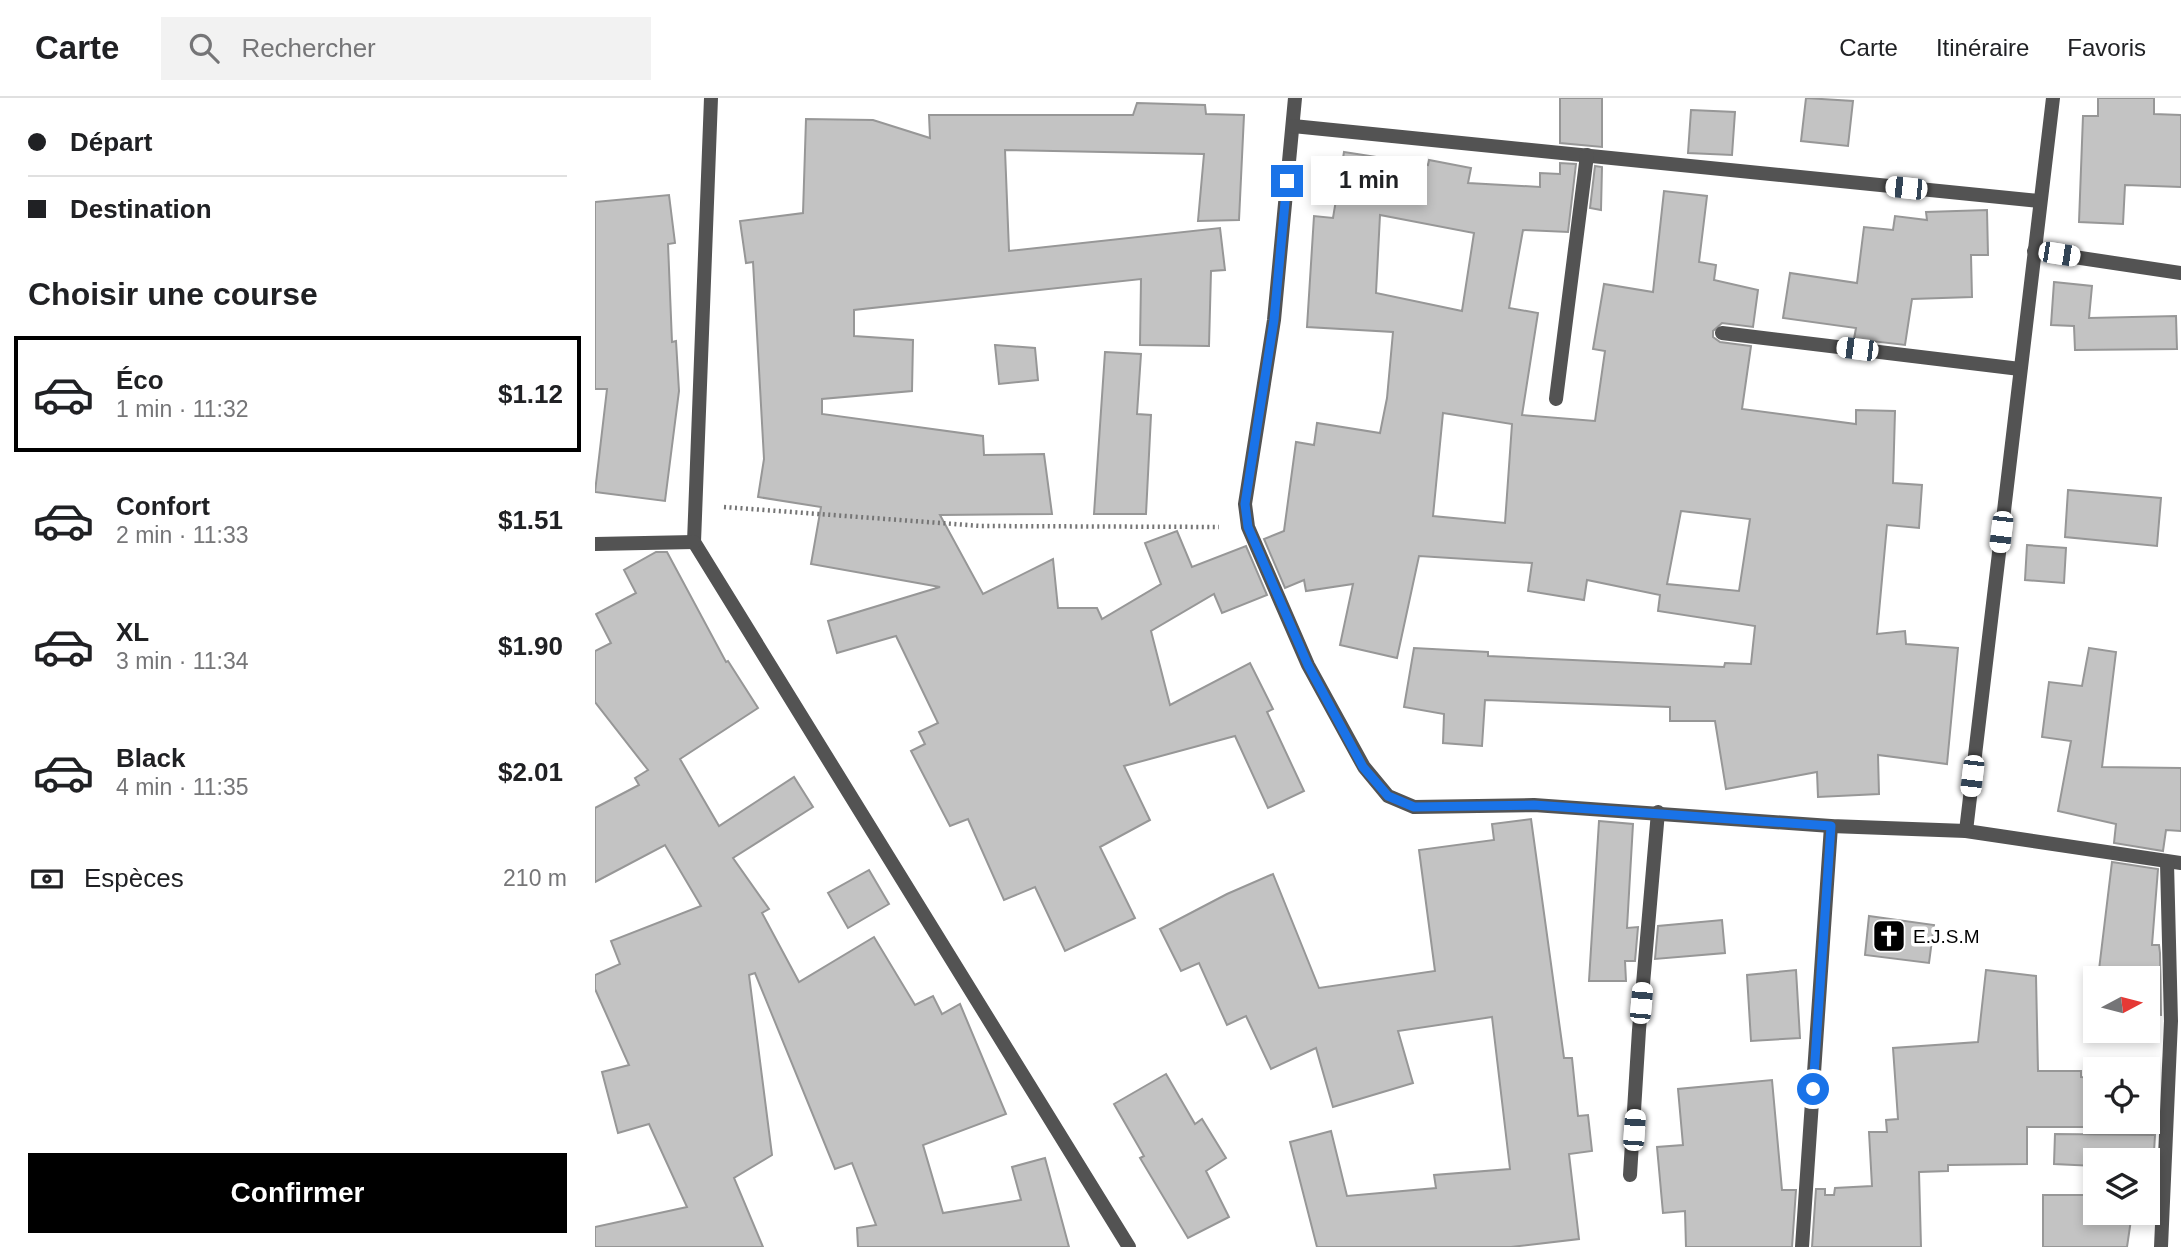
<!DOCTYPE html>
<html lang="fr">
<head>
<meta charset="utf-8">
<style>
	:root { --surface:#fff; --page:#f2f2f2; --text:#202124; --muted:#757577; --line:#e0e0e0; --accent:#000 }
	body { margin:0; font-family:Helvetica,sans-serif; background:var(--page); color:var(--text); height:100vh; display:flex; flex-direction:column; font-size:26px; white-space:nowrap }
	* { box-sizing:border-box; margin:0 }
	p { font-size:23px; color:var(--muted) }
	.icon { flex:none; width:38px; height:38px; fill:none; stroke:currentColor; stroke-width:2; stroke-linecap:round; stroke-linejoin:round }
	.map { position:relative; flex:1; overflow:hidden }
	.side { display:flex; flex-direction:column; background:var(--surface); width:595px }
	.side>* { flex:none }
	.top-card { display:grid; align-content:center; height:154px; padding:0 28px; background:var(--surface) }
	.needle { width:46px; rotate:83deg }
	.controls { position:absolute; left:1488px; top:868px; display:grid; gap:14px }
	.controls a { display:grid; place-items:center; width:77px; height:77px; border-radius:0px; background:var(--surface); box-shadow:0 4px 10px #0003; font-size:35px }
	.end { position:absolute; width:32px; height:32px; margin:-16px; border:9px solid #1a73e8; background:#fff; box-shadow:0 0 0 4px #fff }
	.from { border-radius:50% }
	.bubble { position:absolute; height:49px; border-radius:0px; background:var(--surface); box-shadow:0 4px 10px #0003; font-size:23px; font-weight:700; line-height:49px; text-align:center }
	.car { position:absolute; width:21px; height:42px; margin:-21px -10px; border-radius:9px; box-shadow:0 0 5px 2px #0007; background:linear-gradient(#fff 24%,#345 0 40%,#fff 0 76%,#345 0 86%,#fff 0) }
	.top-card b { display:flex; align-items:center; gap:24px; height:66px; font-size:26px }
	.top-card b+b { border-top:2px solid var(--line) }
	.top-card i { width:18px; height:18px; background:var(--text) }
	ul { padding:0; list-style:none }
	li { display:flex; align-items:center; gap:21px; height:116px; margin:0 14px 10px; padding:0 14px; border:4px solid transparent; border-radius:0px }
	li div { flex:1 }
	li b { display:block; font-size:26px }
	li em { font-style:normal; font-weight:700 }
	li.selected { border-color:var(--accent) }
	li>.icon { width:63px; height:63px; stroke-width:1.5 }
	h2 { padding:0 28px; font-size:32px; line-height:84px }
	.pay { display:flex; align-items:center; gap:18px; height:77px; padding:0 28px; font-size:26px }
	.pay p { margin-inline-start:auto }
	.action { display:flex; gap:14px; margin-top:auto; padding:14px 28px }
	.action a { flex:1; height:80px; border-radius:0px; background:var(--accent); color:#fff; font-size:28px; font-weight:700; line-height:80px; text-align:center }
	header { display:flex; align-items:center; gap:42px; box-sizing:border-box; height:98px; padding:0 35px; background:var(--surface); border-bottom:2px solid var(--line) }
	header strong { font-size:33px }
	nav { display:flex; gap:38px; margin-inline-start:auto; font-size:24px }
	.search { width:490px; height:63px; background:var(--page); display:flex; align-items:center; gap:18px; box-sizing:border-box; padding:0 24px; border-radius:0px; color:var(--muted); font-size:26px }
	main { display:flex; flex:1; min-height:0 }
	.map>svg:first-child { display:block }
	.building { fill:#c3c3c3; stroke:#979797; stroke-width:2; fill-rule:evenodd }
	.lines { fill:none; stroke-linecap:round; stroke-linejoin:round }
	.path { stroke:#757575; stroke-width:4.5; stroke-dasharray:2 3.5; stroke-linecap:butt }
	.lane { stroke:#535353; stroke-width:14 }
	.street { stroke:#535353; stroke-width:14 }
	.route { stroke:#1a73e8; stroke-width:9 }
	.labels { text-anchor:middle; dominant-baseline:central; stroke-width:7; stroke-linejoin:round; paint-order:stroke }
	.poi-label { font-size:19px; fill:#000; stroke:#fff; text-anchor:start }
</style>
</head>
<body>
<header>
<strong>Carte</strong>
<div class="search"><svg class="icon" aria-label="search" viewBox="0 0 24 24"><circle cx="10" cy="10" r="6"/><path d="M15 15l6 6"/></svg>Rechercher</div>
<nav><a>Carte</a><a>Itinéraire</a><a>Favoris</a></nav>
</header>
<main>
<section class="side">
<div class="top-card">
<b><i class="from"></i>Départ</b>
<b><i></i>Destination</b>
</div>
<h2>Choisir une course</h2>
<ul>
<li class="selected"><svg class="icon" aria-label="car" viewBox="0 0 24 24"><path d="M5 17H2v-5l4-1 3-4h7l3 4 3 1v5h-3M9 17h6M6 11h13"/><circle cx="7" cy="17" r="2"/><circle cx="17" cy="17" r="2"/></svg><div><b>Éco</b><p>1 min · 11:32</p></div><em>$1.12</em></li>
<li><svg class="icon" aria-label="car" viewBox="0 0 24 24"><path d="M5 17H2v-5l4-1 3-4h7l3 4 3 1v5h-3M9 17h6M6 11h13"/><circle cx="7" cy="17" r="2"/><circle cx="17" cy="17" r="2"/></svg><div><b>Confort</b><p>2 min · 11:33</p></div><em>$1.51</em></li>
<li><svg class="icon" aria-label="car" viewBox="0 0 24 24"><path d="M5 17H2v-5l4-1 3-4h7l3 4 3 1v5h-3M9 17h6M6 11h13"/><circle cx="7" cy="17" r="2"/><circle cx="17" cy="17" r="2"/></svg><div><b>XL</b><p>3 min · 11:34</p></div><em>$1.90</em></li>
<li><svg class="icon" aria-label="car" viewBox="0 0 24 24"><path d="M5 17H2v-5l4-1 3-4h7l3 4 3 1v5h-3M9 17h6M6 11h13"/><circle cx="7" cy="17" r="2"/><circle cx="17" cy="17" r="2"/></svg><div><b>Black</b><p>4 min · 11:35</p></div><em>$2.01</em></li>
</ul>
<div class="pay"><svg class="icon" aria-label="cash" viewBox="0 0 24 24"><path d="M3 7h18v10H3z"/><circle cx="12" cy="12" r="2"/></svg>Espèces<p>210 m</p></div>
<div class="action"><a>Confirmer</a></div>
</section>
<div class="map">
<svg width="1586" height="1149" viewBox="0 0 1586 1149">
	<rect width="100%" height="100%" fill="#fff"/>
	<g class="building">
		<polygon points="965,0 1007,0 1007,49 965,45"/>
		<polygon points="1211,0 1258,3 1253,48 1206,43"/>
		<polygon points="1503,0 1559,0 1559,16 1586,17 1586,89 1530,87 1528,126 1484,124 1488,18 1503,18"/>
		<polygon points="542,5 610,7 611,16 649,17 644,122 603,123 609,56 410,52 414,153 625,130 630,172 616,173 614,248 545,247 546,181 259,212 259,238 318,242 317,293 227,301 227,316 388,338 389,357 449,356 457,416 345,417 388,496 458,461 463,510 502,510 507,521 566,486 550,445 582,433 597,469 651,448 672,497 627,515 619,496 556,533 575,607 655,565 678,611 672,614 709,693 673,710 640,638 529,668 555,722 505,749 540,820 470,853 440,789 409,802 373,721 355,728 316,653 330,646 324,634 343,625 301,538 242,555 233,523 345,489 216,466 226,409 163,399 169,361 158,164 151,165 145,123 208,115 211,21 278,22 335,40 334,17 538,17"/>
		<polygon points="1096,12 1140,14 1137,57 1093,55"/>
		<path d="M749,54L833,67L834,62L876,70L873,85L945,89V75L965,76V65L981,66L973,134L928,132L914,210L943,215L927,317L1000,323L1010,253L998,251L1009,186L1058,194L1069,93L1112,98L1104,164L1121,167L1119,182L1163,192L1158,229L1127,225L1118,233V239L1125,244L1156,248L1147,311L1261,326V312L1300,313L1298,385L1327,387L1324,430L1292,427L1282,536L1310,533L1311,546L1363,550L1352,666L1283,657L1284,696L1223,699L1222,674L1131,691L1120,623H1075V609L890,602L887,648L848,645L849,616L809,609L819,550L893,554V558L1129,569L1130,565L1156,566L1160,528L1063,513L1065,497L992,482L989,502L933,493L937,465L824,458L802,560L745,547L758,486L711,493L709,482L690,490L669,441L689,433L701,344L719,347L722,325L785,335L792,300L798,234L712,229L719,118L738,120ZM785,117L879,135L867,213L781,195ZM848,315L917,326L910,425L838,418ZM1086,413L1155,421L1144,493L1072,486Z"/>
		<polygon points="1000,68 1007,69 1006,112 995,110"/>
		<polygon points="74,97 80,145 73,146 77,244 81,243 84,293 70,403 0,394 12,291 0,291 0,104"/>
		<polygon points="1392,112 1393,157 1376,157 1377,199 1317,201 1310,247 1259,241 1261,230 1188,220 1195,175 1262,185 1269,129 1298,132 1300,118 1332,122 1331,114"/>
		<polygon points="1459,184 1497,188 1494,220 1581,218 1582,251 1480,252 1479,228 1456,227"/>
		<polygon points="400,247 440,250 443,282 404,286"/>
		<polygon points="510,254 546,256 542,316 556,317 551,416 499,416"/>
		<polygon points="1473,392 1566,400 1562,448 1470,439"/>
		<polygon points="1432,447 1471,450 1469,485 1430,482"/>
		<polygon points="61,454 72,454 131,564 133,563 163,610 85,661 124,728 199,679 218,709 138,760 174,811 167,815 204,884 279,839 320,907 338,898 347,916 365,906 411,1016 328,1047 348,1115 426,1102 417,1069 450,1060 474,1149 263,1149 262,1130 281,1127 257,1065 240,1071 160,875 154,877 177,1057 139,1080 168,1149 0,1149 0,1129 92,1109 54,1026 23,1035 7,974 34,967 0,891 0,877 25,866 16,843 106,808 70,747 0,784 0,710 44,687 40,680 53,672 0,604 0,553 16,545 1,516 41,495 29,472"/>
		<polygon points="1494,550 1521,554 1507,669 1586,670 1586,733 1571,732 1568,753 1519,745 1521,726 1463,713 1476,643 1447,639 1454,584 1487,588"/>
		<polygon points="936,721 969,960 977,960 983,1018 993,1017 997,1053 974,1056 984,1141 916,1149 722,1149 695,1044 736,1033 752,1098 841,1090 839,1077 915,1071 897,919 803,933 818,985 738,1009 721,950 676,971 651,918 632,927 604,865 586,873 565,831 632,796 678,776 724,890 840,873 824,752 899,742 897,726"/>
		<polygon points="1004,723 1038,726 1032,830 1043,829 1040,863 1030,863 1031,883 994,883"/>
		<polygon points="1517,764 1563,771 1557,847 1564,847 1565,855 1566,917 1552,916 1552,880 1503,880"/>
		<polygon points="274,772 294,806 253,830 233,795"/>
		<polygon points="1274,818 1339,827 1334,865 1270,857"/>
		<polygon points="1127,822 1130,855 1060,861 1063,828"/>
		<polygon points="1201,872 1205,940 1156,943 1152,877"/>
		<polygon points="1391,872 1441,878 1443,973 1486,973 1486,979 1500,980 1500,1029 1432,1029 1432,1066 1353,1067 1353,1073 1324,1074 1326,1149 1217,1149 1221,1091 1230,1091 1230,1097 1239,1097 1240,1090 1277,1088 1274,1034 1292,1034 1291,1022 1303,1021 1298,950 1383,944"/>
		<polygon points="571,976 600,1026 607,1021 631,1060 611,1073 634,1119 593,1140 545,1060 549,1058 519,1006"/>
		<polygon points="1177,982 1187,1092 1201,1092 1197,1149 1091,1149 1090,1113 1068,1115 1062,1049 1088,1047 1083,991"/>
		<polygon points="1460,1036 1560,1037 1558,1071 1552,1071 1552,1062 1500,1062 1500,1068 1459,1066"/>
		<polygon points="1448,1097 1500,1097 1500,1115 1537,1115 1532,1149 1448,1149"/>
	</g>
	<g class="lines">
		<polyline class="path" points="129,409 386,428 624,429"/>
		<g class="lane">
			<polyline points="1127,235 1425,271"/>
			<polyline points="1035,1077 1044,932 1063,714"/>
		</g>
		<g class="street">
			<polyline points="116,0 99,444 534,1149"/>
			<polyline points="700,0 679,222 650,406 653,429 713,567 769,669 793,698 819,709 939,707 1236,728 1371,733 1586,765"/>
			<polyline points="698,28 1444,103"/>
			<polyline points="1439,153 1586,175"/>
			<polyline points="961,301 992,57"/>
			<polyline points="0,446 99,444"/>
			<polyline points="1371,733 1458,0"/>
			<polyline points="1207,1149 1236,728"/>
			<polyline points="1566,1149 1576,923 1572,765"/>
		</g>
	</g>
	<g class="lines">
		<polyline class="route" points="692,83 679,222 650,406 653,429 713,567 768,669 793,698 819,709 939,707 1236,728 1218,991"/>
	</g>
	<defs>
		<symbol id="church-square" viewBox="-11 -11 22 22"><rect x="-9" y="-9" width="18" height="18" rx="4" fill="#000" stroke="#fff"/><path d="M-1.2-6h2.4v3.5h3.3v2.4h-3.3V6h-2.4V-.1h-3.3v-2.4h3.3Z" fill="#fff"/></symbol>
	</defs>
	<g fill-rule="evenodd">
		<use href="#church-square" x="1275" y="819" width="38" height="38"/>
	</g>
	<g class="labels">
		<g class="poi-label">
			<text x="1318" y="838">E.J.S.M</text>
		</g>
	</g>
</svg>
<div class="controls">
<a><svg class="needle" viewBox="-14 -14 28 28"><path d="M0-13l5 13h-10z" fill="#e53935"/><path d="M0 13l5-13h-10z" fill="#757577"/></svg></a>
<a><svg class="icon" aria-label="locate" viewBox="0 0 24 24"><circle cx="12" cy="12" r="6"/><path d="M12 2v4M12 18v4M2 12h4M18 12h4"/></svg></a>
<a><svg class="icon" aria-label="layers" viewBox="0 0 24 24"><path d="M12 4l9 5-9 5-9-5zM3 14l9 5 9-5"/></svg></a>
</div>
<i class="end from" style="left:1218px;top:991px"></i>
<i class="end" style="left:692px;top:83px"></i>
<div class="bubble" style="left:716px;top:58px;width:116px">1 min</div>
<i class="car" style="left:1311px;top:90px;rotate:276deg"></i>
<i class="car" style="left:1464px;top:156px;rotate:99deg"></i>
<i class="car" style="left:1262px;top:251px;rotate:277deg"></i>
<i class="car" style="left:1406px;top:434px;rotate:187deg"></i>
<i class="car" style="left:1377px;top:678px;rotate:187deg"></i>
<i class="car" style="left:1046px;top:905px;rotate:5deg"></i>
<i class="car" style="left:1039px;top:1032px;rotate:4deg"></i>
</div>
</main>
</body>
</html>
